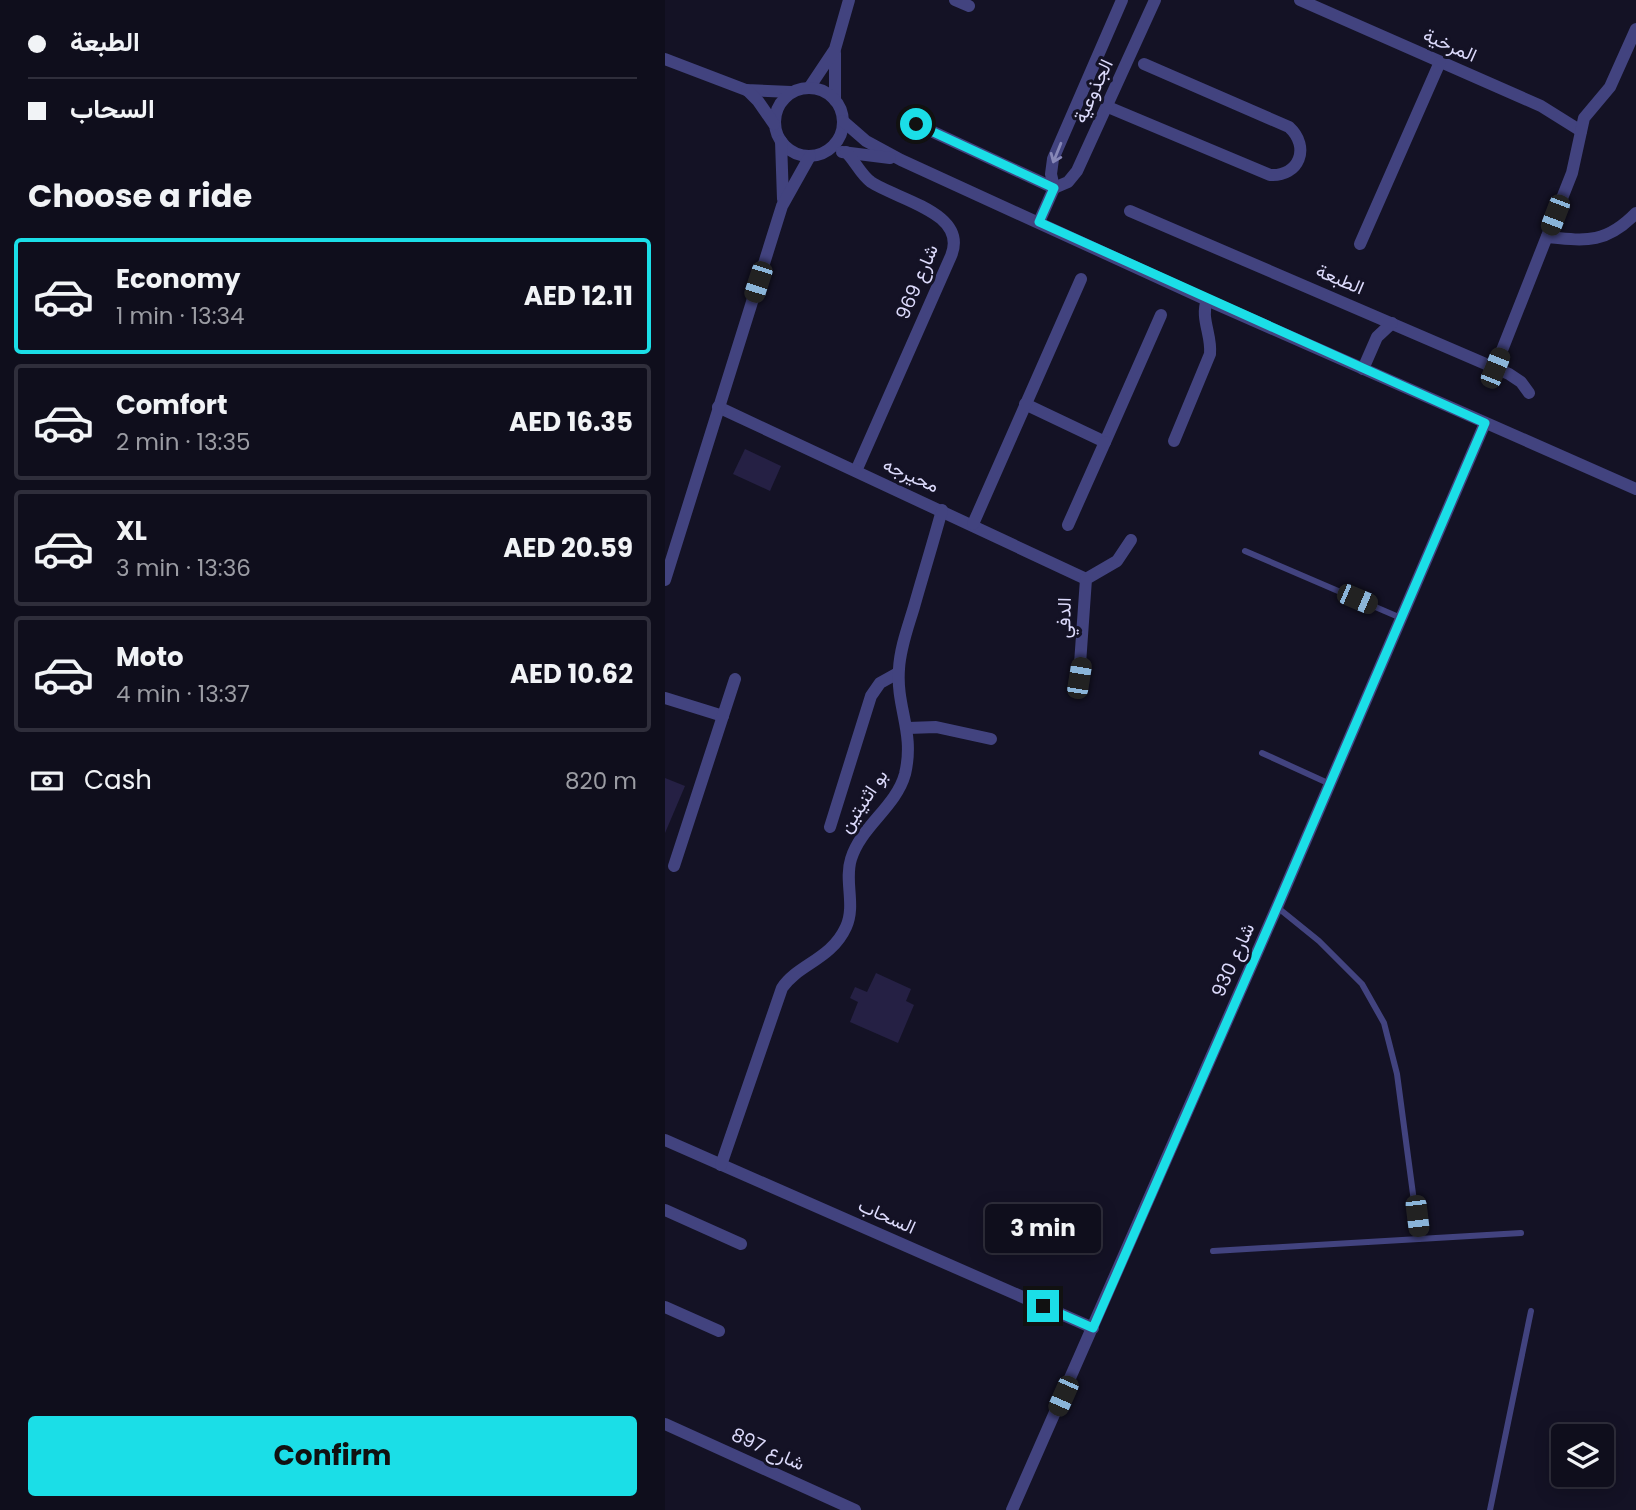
<!DOCTYPE html>
<html lang="en">
<head>
<meta charset="utf-8">
<style>
	:root { --surface:#0f0e1c; --page:#1d1c29; --text:#f1f3f6; --muted:#9b9ca3; --line:#2f2e3b; --accent:#1bdee7 }
	body { margin:0; font-family:Poppins,Vazirmatn,sans-serif; background:var(--page); color:var(--text); height:100vh; display:flex; flex-direction:column; font-size:26px; white-space:nowrap }
	* { box-sizing:border-box; margin:0 }
	p { font-size:23px; color:var(--muted) }
	.icon { flex:none; width:38px; height:38px; fill:none; stroke:currentColor; stroke-width:2; stroke-linecap:round; stroke-linejoin:round }
	.map { position:relative; flex:1; overflow:hidden }
	.drawer { display:flex; flex-direction:column; background:var(--surface); width:665px }
	.drawer>* { flex:none }
	.top-card { display:grid; align-content:center; height:154px; padding:0 28px; background:var(--surface) }
	.tools { position:absolute; left:886px; top:1424px; display:grid; gap:14px }
	.tools a { display:grid; place-items:center; width:63px; height:63px; border-radius:7px; background:var(--surface); box-shadow:0 4px 18px #0003,0 0 0 2px var(--line); font-size:35px }
	.end { position:absolute; width:32px; height:32px; margin:-16px; border:9px solid #1bdee7; background:#111; box-shadow:0 0 0 4px #111 }
	.from { border-radius:50% }
	.bubble { position:absolute; height:49px; border-radius:7px; background:var(--surface); box-shadow:0 4px 18px #0003,0 0 0 2px var(--line); font-size:23px; font-weight:700; line-height:49px; text-align:center }
	.car { position:absolute; width:21px; height:42px; margin:-21px -10px; border-radius:9px; box-shadow:0 0 5px 2px #0007; background:linear-gradient(#222 24%,#8ab4d8 0 40%,#222 0 76%,#8ab4d8 0 86%,#222 0) }
	.top-card b { display:flex; align-items:center; gap:24px; height:66px; font-size:26px }
	.top-card b+b { border-top:2px solid var(--line) }
	.top-card i { width:18px; height:18px; background:var(--text) }
	ul { padding:0; list-style:none }
	li { display:flex; align-items:center; gap:21px; height:116px; margin:0 14px 10px; padding:0 14px; border:4px solid var(--line); border-radius:7px }
	li div { flex:1 }
	li b { display:block; font-size:26px }
	li em { font-style:normal; font-weight:700 }
	li.active { border-color:var(--accent) }
	li>.icon { width:63px; height:63px; stroke-width:1.5 }
	h2 { padding:0 28px; font-size:32px; line-height:84px }
	.pay { display:flex; align-items:center; gap:18px; height:77px; padding:0 28px; font-size:26px }
	.pay p { margin-inline-start:auto }
	.primary-button { display:flex; gap:14px; margin-top:auto; padding:14px 28px }
	.primary-button a { flex:1; height:80px; border-radius:7px; background:var(--accent); color:#111; font-size:28px; font-weight:700; line-height:80px; text-align:center }
	main { display:flex; flex:1; min-height:0 }
	.map>svg:first-child { display:block }
	.building { fill:#252044 }
	.lines { fill:none; stroke-linecap:round; stroke-linejoin:round }
	.lane { stroke:#42437f; stroke-width:6 }
	.street { stroke:#42437f; stroke-width:12 }
	.oneway { stroke:#8787b7 }
	.route { stroke:#1bdee7; stroke-width:9 }
	.labels { text-anchor:middle; dominant-baseline:central; stroke-width:6; stroke-linejoin:round; paint-order:stroke }
	.street-label { font-size:19px; fill:#dcdafb; stroke:#141225 }
</style>
</head>
<body>
<main>
<section class="drawer">
<div class="top-card">
<b><i class="from"></i>الطبعة</b>
<b><i></i>السحاب</b>
</div>
<h2>Choose a ride</h2>
<ul>
<li class="active"><svg class="icon" aria-label="car" viewBox="0 0 24 24"><path d="M5 17H2v-5l4-1 3-4h7l3 4 3 1v5h-3M9 17h6M6 11h13"/><circle cx="7" cy="17" r="2"/><circle cx="17" cy="17" r="2"/></svg><div><b>Economy</b><p>1 min · 13:34</p></div><em>AED 12.11</em></li>
<li><svg class="icon" aria-label="car" viewBox="0 0 24 24"><path d="M5 17H2v-5l4-1 3-4h7l3 4 3 1v5h-3M9 17h6M6 11h13"/><circle cx="7" cy="17" r="2"/><circle cx="17" cy="17" r="2"/></svg><div><b>Comfort</b><p>2 min · 13:35</p></div><em>AED 16.35</em></li>
<li><svg class="icon" aria-label="car" viewBox="0 0 24 24"><path d="M5 17H2v-5l4-1 3-4h7l3 4 3 1v5h-3M9 17h6M6 11h13"/><circle cx="7" cy="17" r="2"/><circle cx="17" cy="17" r="2"/></svg><div><b>XL</b><p>3 min · 13:36</p></div><em>AED 20.59</em></li>
<li><svg class="icon" aria-label="car" viewBox="0 0 24 24"><path d="M5 17H2v-5l4-1 3-4h7l3 4 3 1v5h-3M9 17h6M6 11h13"/><circle cx="7" cy="17" r="2"/><circle cx="17" cy="17" r="2"/></svg><div><b>Moto</b><p>4 min · 13:37</p></div><em>AED 10.62</em></li>
</ul>
<div class="pay"><svg class="icon" aria-label="cash" viewBox="0 0 24 24"><path d="M3 7h18v10H3z"/><circle cx="12" cy="12" r="2"/></svg>Cash<p>820 m</p></div>
<div class="primary-button"><a>Confirm</a></div>
</section>
<div class="map">
<svg width="971" height="1510" viewBox="0 0 971 1510">
	<rect width="100%" height="100%" fill="#141225"/>
	<g class="building">
		<polygon points="80,449 116,466 105,491 68,474"/>
		<polygon points="0,778 20,786 0,833"/>
		<polygon points="211,973 246,989 241,1001 249,1005 233,1043 185,1022 193,1002 185,998 190,987 202,992"/>
	</g>
	<g class="lines">
		<g class="lane">
			<polyline points="580,551 736,618"/>
			<polyline points="597,753 665,784"/>
			<polyline points="612,907 654,941 697,984 719,1023 732,1074 754,1239"/>
			<polyline points="548,1251 856,1233"/>
			<polyline points="825,1510 866,1311"/>
		</g>
		<g class="street">
			<polyline points="290,0 304,6"/>
			<polyline points="635,0 876,106 916,131"/>
			<polyline points="170,53 170,100"/>
			<polyline points="0,59 81,90 126,92"/>
			<polyline points="144,88 170,49 184,0"/>
			<circle cx="144" cy="122" r="34"/>
			<polyline points="82,90 93,101 109,124"/>
			<path d="M443,107L605,175C634,177 646,147 624,127L479,64"/>
			<polyline points="178,121 201,141 236,160 542,300 971,489"/>
			<polyline points="251,124 389,188"/>
			<polyline points="116,141 118,199"/>
			<polyline points="177,152 225,158"/>
			<path d="M181,152C190,161 196,175 206,182C233,200 304,213 286,256L191,471"/>
			<polyline points="389,188 403,182 412,171 490,0"/>
			<polyline points="465,211 844,374 856,382 864,393"/>
			<polyline points="374,222 389,188 386,174 388,159 457,0"/>
			<path d="M882,237C921,241 941,244 971,213"/>
			<polyline points="695,244 775,62"/>
			<polyline points="830,368 907,173 919,118 945,87 971,29"/>
			<polyline points="698,369 712,337 727,323"/>
			<polyline points="360,404 440,442 496,315"/>
			<polyline points="53,407 421,579"/>
			<path d="M509,441L545,354C547,335 535,318 542,300"/>
			<polyline points="308,524 416,279"/>
			<polyline points="403,525 440,442"/>
			<polyline points="0,580 117,206 145,156"/>
			<polyline points="414,678 421,579 452,561 466,540"/>
			<polyline points="0,698 58,716"/>
			<polyline points="243,728 271,727 326,739"/>
			<polyline points="165,827 206,696 215,683 233,673"/>
			<polyline points="9,866 70,679"/>
			<polyline points="0,1140 428,1328"/>
			<path d="M56,1165L117,988C133,964 166,960 181,927C191,905 179,881 186,859C196,826 231,807 240,774C250,732 231,708 234,669C235,648 243,627 249,607C258,575 268,543 277,510"/>
			<polyline points="0,1210 76,1244"/>
			<polyline points="0,1307 54,1331"/>
			<polyline points="0,1424 190,1510"/>
			<polyline points="347,1510 612,907 820,423"/>
		</g>
	</g>
	<defs><path id="oneway-shaft" d="M-6 0H5M1.5-3L5.5 0L1.5 3" fill="none" stroke-width="1.6" stroke-linecap="round" stroke-linejoin="round" transform="scale(1.75)"/></defs>
	<use class="oneway" href="#oneway-shaft" transform="translate(392 153) rotate(112)"/>
	<g class="lines">
		<polyline class="route" points="251,124 389,188 374,222 820,423 612,907 428,1328 378,1306"/>
	</g>
	<g class="labels">
		<g class="street-label">
			<text transform="translate(785 45) rotate(24)">المرخية</text>
			<text transform="translate(428 91) rotate(-65)">الجذوعية</text>
			<text transform="translate(675 279) rotate(23)">الطبعة</text>
			<text transform="translate(252 282) rotate(-67)">شارع 969</text>
			<text transform="translate(246 475) rotate(24)">محيرجه</text>
			<text transform="translate(399 618) rotate(-89)">الدفي</text>
			<text transform="translate(198 801) rotate(-56)">بو اثنيتين</text>
			<text transform="translate(568 960) rotate(-66)">شارع 930</text>
			<text transform="translate(222 1216) rotate(24)">السحاب</text>
			<text transform="translate(103 1449) rotate(24)">شارع 897</text>
		</g>
	</g>
</svg>
<div class="tools">
<a><svg class="icon" aria-label="layers" viewBox="0 0 24 24"><path d="M12 4l9 5-9 5-9-5zM3 14l9 5 9-5"/></svg></a>
</div>
<i class="end from" style="left:251px;top:124px"></i>
<i class="end" style="left:378px;top:1306px"></i>
<div class="bubble" style="left:320px;top:1204px;width:116px">3 min</div>
<i class="car" style="left:890px;top:215px;rotate:201deg"></i>
<i class="car" style="left:93px;top:282px;rotate:198deg"></i>
<i class="car" style="left:830px;top:368px;rotate:22deg"></i>
<i class="car" style="left:692px;top:599px;rotate:113deg"></i>
<i class="car" style="left:414px;top:678px;rotate:9deg"></i>
<i class="car" style="left:752px;top:1216px;rotate:173deg"></i>
<i class="car" style="left:398px;top:1396px;rotate:204deg"></i>
</div>
</main>
</body>
</html>
